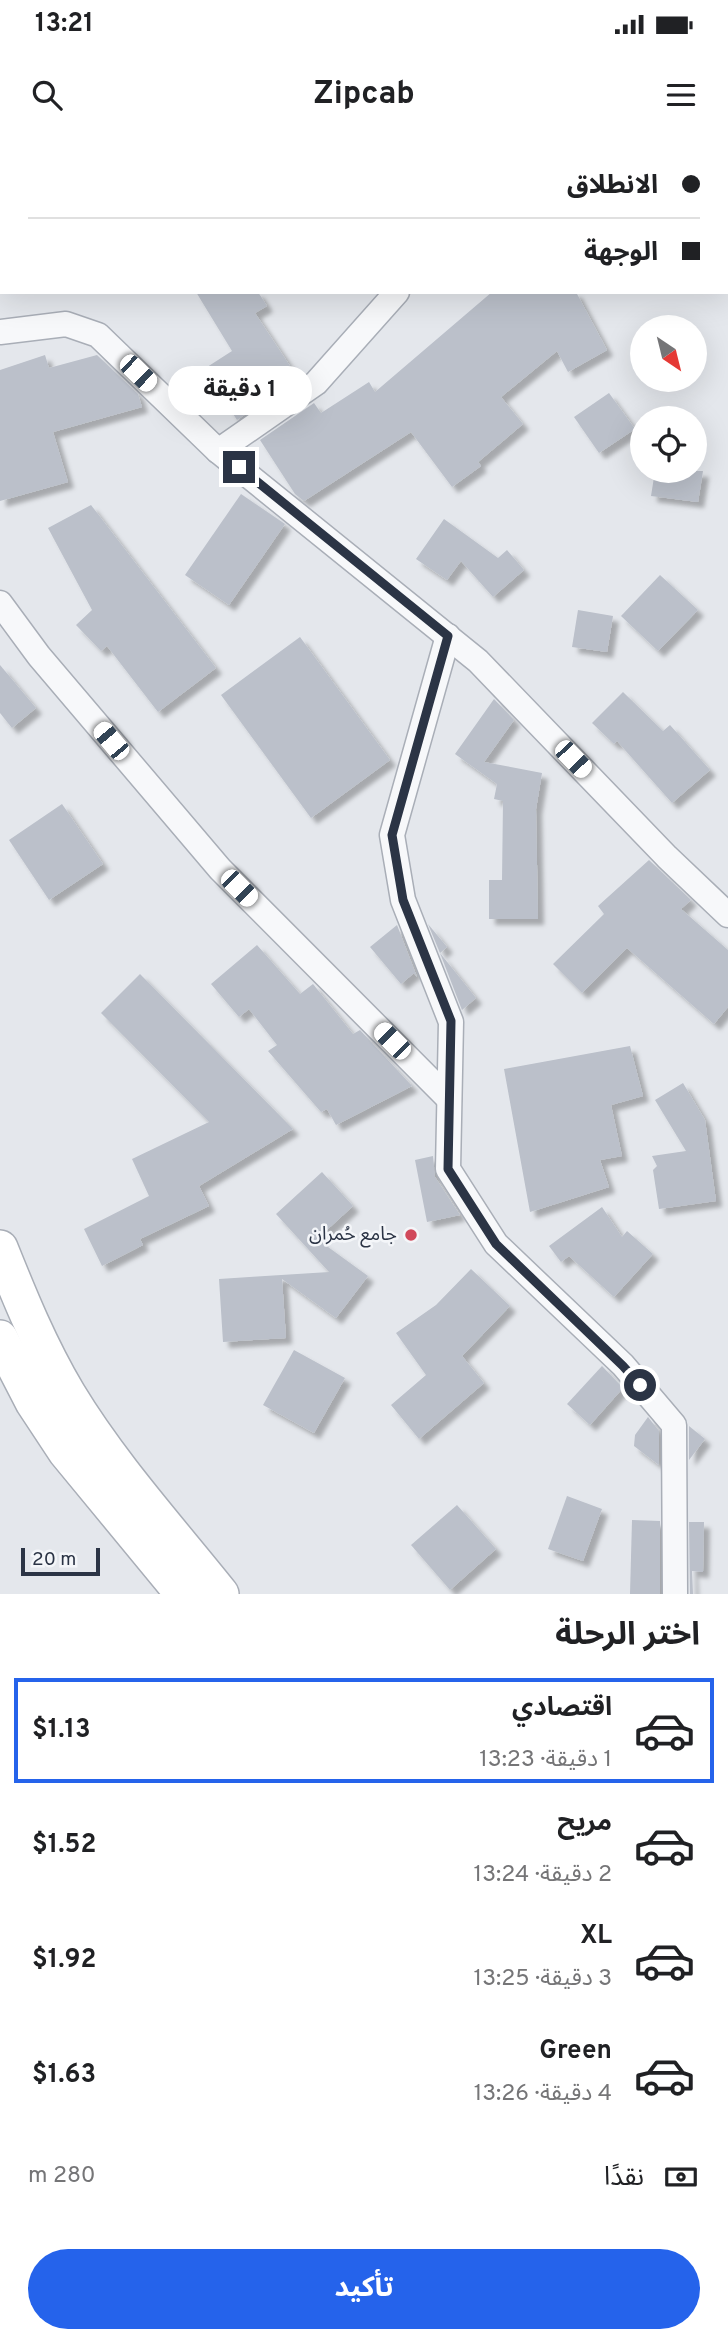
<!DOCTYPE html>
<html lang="ar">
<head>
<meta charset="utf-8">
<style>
	:root { --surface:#fff; --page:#f6f6f6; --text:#202124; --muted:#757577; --line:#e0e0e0; --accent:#2563eb }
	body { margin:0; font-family:Overpass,"Noto Sans Arabic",sans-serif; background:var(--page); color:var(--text); direction:rtl; height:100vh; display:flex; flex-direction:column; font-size:26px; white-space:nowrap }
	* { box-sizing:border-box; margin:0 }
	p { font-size:23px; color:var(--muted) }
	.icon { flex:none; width:38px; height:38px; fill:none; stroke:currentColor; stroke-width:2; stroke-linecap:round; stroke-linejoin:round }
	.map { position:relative; height:1454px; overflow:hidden; direction:ltr }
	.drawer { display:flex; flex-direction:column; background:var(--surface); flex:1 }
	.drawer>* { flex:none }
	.top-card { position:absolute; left:0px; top:0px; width:728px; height:154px; box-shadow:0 7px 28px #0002; direction:rtl; display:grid; align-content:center; height:154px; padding:0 28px; background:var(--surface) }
	.needle { width:46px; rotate:145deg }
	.buttons { position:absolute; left:630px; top:175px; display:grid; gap:14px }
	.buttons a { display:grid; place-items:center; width:77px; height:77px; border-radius:50%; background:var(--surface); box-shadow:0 7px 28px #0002; font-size:35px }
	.scale { position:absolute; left:21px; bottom:18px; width:79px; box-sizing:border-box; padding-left:7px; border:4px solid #2b3445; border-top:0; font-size:19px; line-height:24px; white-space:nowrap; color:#2b3445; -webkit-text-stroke:5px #f4f6f9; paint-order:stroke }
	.end { position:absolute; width:32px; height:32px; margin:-16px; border:9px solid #2b3445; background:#fff; box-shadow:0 0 0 4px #fff }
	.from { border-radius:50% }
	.bubble { position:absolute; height:49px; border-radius:24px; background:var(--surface); box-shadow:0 7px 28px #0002; font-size:23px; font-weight:700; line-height:49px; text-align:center; direction:rtl }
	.car { position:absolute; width:21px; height:42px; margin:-21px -10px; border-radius:9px; box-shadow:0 0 5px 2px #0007; background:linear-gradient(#fff 24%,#345 0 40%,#fff 0 76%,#345 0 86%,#fff 0) }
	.top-card b { display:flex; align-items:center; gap:24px; height:66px; font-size:26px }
	.top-card b+b { border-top:2px solid var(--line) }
	.top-card i { width:18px; height:18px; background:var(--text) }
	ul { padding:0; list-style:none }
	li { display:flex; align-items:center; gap:21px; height:105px; margin:0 14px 10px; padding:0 14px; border:4px solid transparent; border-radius:0px }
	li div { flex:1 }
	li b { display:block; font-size:26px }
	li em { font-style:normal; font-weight:700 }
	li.current { border-color:var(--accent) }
	li>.icon { width:63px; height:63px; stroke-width:1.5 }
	h2 { padding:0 28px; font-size:32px; line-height:84px }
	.pay { display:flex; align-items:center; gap:18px; height:77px; padding:0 28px; font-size:26px }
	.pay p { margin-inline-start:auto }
	.primary-button { display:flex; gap:14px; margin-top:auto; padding:14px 28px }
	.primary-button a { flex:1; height:80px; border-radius:42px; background:var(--accent); color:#fff; font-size:28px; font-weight:700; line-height:80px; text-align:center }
	.status { display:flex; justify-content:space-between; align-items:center; height:49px; padding:0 35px; background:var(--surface); direction:ltr }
	.status svg { height:19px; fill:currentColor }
	header { display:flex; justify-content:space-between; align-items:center; height:91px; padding:0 28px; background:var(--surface); font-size:32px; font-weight:700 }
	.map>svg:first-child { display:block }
	.building { fill:#bbc0ca; filter:url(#shadow) }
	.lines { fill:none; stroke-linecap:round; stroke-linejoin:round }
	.minor-casing { stroke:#a9aeb7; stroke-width:27 }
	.secondary-casing { stroke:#a9aeb7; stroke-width:38 }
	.minor { stroke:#f7f8fa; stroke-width:24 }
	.secondary { stroke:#fff; stroke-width:35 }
	.route { stroke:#2b3445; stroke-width:9 }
	.poi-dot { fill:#d1495b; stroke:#f4f6f9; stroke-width:2.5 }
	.labels { text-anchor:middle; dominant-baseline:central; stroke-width:5; stroke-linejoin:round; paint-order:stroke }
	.poi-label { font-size:19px; fill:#2b3445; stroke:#f4f6f9; text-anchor:end }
</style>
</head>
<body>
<div class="status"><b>13:21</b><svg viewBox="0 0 49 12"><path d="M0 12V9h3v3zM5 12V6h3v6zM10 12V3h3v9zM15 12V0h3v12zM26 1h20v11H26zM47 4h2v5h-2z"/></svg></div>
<header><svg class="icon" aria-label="menu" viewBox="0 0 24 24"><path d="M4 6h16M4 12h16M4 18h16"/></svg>Zipcab<svg class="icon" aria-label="search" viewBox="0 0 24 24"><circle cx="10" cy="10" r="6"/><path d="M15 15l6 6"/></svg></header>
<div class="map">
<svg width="728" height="1454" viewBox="0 0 728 1454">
	<defs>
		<filter id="shadow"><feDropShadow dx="6" dy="6" stdDeviation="2" flood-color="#0004"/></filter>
	</defs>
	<rect width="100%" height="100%" fill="#e4e7ec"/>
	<g class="building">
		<polygon points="196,152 258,152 267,166 255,173 298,238 237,280 204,229 232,211"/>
		<polygon points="492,152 576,152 607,210 568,232 557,211 501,257 523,284 478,322 481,326 452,347 411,292 304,361 295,354 260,300 314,263 321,273 369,242 375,252"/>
		<polygon points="45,215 49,228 97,215 138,254 142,267 53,292 68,342 0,361 0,230"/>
		<polygon points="609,253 635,289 599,313 574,277"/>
		<polygon points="655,331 703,331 698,362 651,356"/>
		<polygon points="241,354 285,384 229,465 185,435"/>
		<polygon points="91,365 216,528 158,572 107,506 101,511 76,485 92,470 48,388"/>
		<polygon points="444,379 498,418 507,410 524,430 493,457 461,421 447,440 416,419"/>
		<polygon points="660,435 698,470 658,511 621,476"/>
		<polygon points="578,470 613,476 607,512 572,507"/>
		<polygon points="300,497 390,620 311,678 221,555"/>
		<polygon points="0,525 36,568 12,588 0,573"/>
		<polygon points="623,552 663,591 670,585 710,630 672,663 617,601 614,604 592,583"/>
		<polygon points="494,559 514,580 484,622 542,633 536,669 538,779 489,779 489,740 502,740 503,661 494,659 497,644 455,614"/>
		<polygon points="62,664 103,724 49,760 9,700"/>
		<polygon points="649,720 691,760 681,769 728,810 728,867 714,884 627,808 582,853 553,824 604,774 598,766"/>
		<polygon points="428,784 447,807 440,813"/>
		<polygon points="397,785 417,837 414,833 401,844 370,807"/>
		<polygon points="257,805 300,854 313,844 353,894 360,890 412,946 336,985 327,969 321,972 268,911 277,905 249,869 239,877 211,844"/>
		<polygon points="440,813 476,858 462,870"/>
		<polygon points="140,834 293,989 199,1046 209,1066 140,1099 143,1105 102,1126 84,1089 149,1056 132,1019 209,982 101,873"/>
		<polygon points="630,906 643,956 611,965 622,1016 600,1020 609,1047 530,1072 504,929"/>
		<polygon points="683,943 705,980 716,1061 659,1069 653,1030 657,1026 652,1016 686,1011 655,960"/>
		<polygon points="433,1016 435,1037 460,1075 427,1082 415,1020"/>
		<polygon points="322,1032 353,1066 317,1099 368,1136 336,1178 282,1139 286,1198 223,1202 219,1139 329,1132 276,1074"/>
		<polygon points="602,1067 622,1097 627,1091 653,1114 614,1157 569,1116 561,1122 549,1106"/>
		<polygon points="471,1129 510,1166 462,1216 484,1243 419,1299 391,1265 426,1235 396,1193 436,1165"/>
		<polygon points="294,1210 345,1238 314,1293 263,1265"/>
		<polygon points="602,1226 623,1248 590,1285 567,1264"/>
		<polygon points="648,1277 659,1291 659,1325 634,1306 635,1295"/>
		<polygon points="689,1286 705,1299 689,1320"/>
		<polygon points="567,1356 602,1369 583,1421 548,1409"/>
		<polygon points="457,1365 496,1409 450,1450 411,1405"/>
		<polygon points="632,1380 660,1381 660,1454 630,1454"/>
		<polygon points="689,1382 704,1382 703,1432 692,1431 693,1454 690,1454"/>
	</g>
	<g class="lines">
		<defs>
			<g id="minor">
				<polyline points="522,2 523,0"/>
				<polyline points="0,192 66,184 98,195 218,311 478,521 667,717 728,775"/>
				<polyline points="218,311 316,243 397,152"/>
				<polyline points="0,463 39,516 220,729 449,959"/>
				<polyline points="448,496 392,695 403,760 451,882 448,1029 496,1104 623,1225 674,1285 675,1454"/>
			</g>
			<g id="secondary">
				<path d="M0,1108C20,1158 40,1207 68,1254C111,1325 169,1389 221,1454"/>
				<polyline points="0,1198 33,1262 66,1312 183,1454"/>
			</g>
		</defs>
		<use href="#minor" class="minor-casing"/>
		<use href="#secondary" class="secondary-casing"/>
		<use href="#minor" class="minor"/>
		<use href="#secondary" class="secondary"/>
	</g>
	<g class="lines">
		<polyline class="route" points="239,327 448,496 392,695 403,760 451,881 448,1029 496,1104 623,1226 640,1245"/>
	</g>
	<circle class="poi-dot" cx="411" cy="1095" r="7"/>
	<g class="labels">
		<g class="poi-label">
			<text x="397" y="1095">جامع حُمران</text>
		</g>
	</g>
</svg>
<div class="buttons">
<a><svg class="needle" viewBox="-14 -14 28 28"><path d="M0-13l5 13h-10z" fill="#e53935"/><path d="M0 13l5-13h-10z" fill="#757577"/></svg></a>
<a><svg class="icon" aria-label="locate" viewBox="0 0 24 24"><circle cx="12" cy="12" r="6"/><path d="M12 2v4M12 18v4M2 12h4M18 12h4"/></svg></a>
</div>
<div class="scale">20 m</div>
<i class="end from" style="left:640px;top:1245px"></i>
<i class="end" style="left:239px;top:327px"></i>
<div class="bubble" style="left:168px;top:226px;width:144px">1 دقيقة</div>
<i class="car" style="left:138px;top:233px;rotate:134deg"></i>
<i class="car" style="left:111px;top:601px;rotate:320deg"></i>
<i class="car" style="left:573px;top:619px;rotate:136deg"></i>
<i class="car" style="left:239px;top:748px;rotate:135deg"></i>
<i class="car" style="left:392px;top:901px;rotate:315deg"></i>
<div class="top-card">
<b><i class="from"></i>الانطلاق</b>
<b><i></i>الوجهة</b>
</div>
</div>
<section class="drawer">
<h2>اختر الرحلة</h2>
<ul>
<li class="current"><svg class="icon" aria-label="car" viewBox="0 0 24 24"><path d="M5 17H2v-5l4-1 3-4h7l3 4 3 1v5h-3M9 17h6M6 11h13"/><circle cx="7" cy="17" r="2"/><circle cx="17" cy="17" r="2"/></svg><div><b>اقتصادي</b><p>1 دقيقة · 13:23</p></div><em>$1.13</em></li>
<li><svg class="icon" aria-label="car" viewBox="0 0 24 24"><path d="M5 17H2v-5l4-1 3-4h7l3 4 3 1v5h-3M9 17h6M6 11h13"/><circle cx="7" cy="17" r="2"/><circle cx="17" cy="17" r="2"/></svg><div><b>مريح</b><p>2 دقيقة · 13:24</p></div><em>$1.52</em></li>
<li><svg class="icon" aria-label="car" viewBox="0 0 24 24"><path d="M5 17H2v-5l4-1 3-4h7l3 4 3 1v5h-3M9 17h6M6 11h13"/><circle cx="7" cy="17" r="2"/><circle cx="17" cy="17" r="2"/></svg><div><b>XL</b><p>3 دقيقة · 13:25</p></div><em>$1.92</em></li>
<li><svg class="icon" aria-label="car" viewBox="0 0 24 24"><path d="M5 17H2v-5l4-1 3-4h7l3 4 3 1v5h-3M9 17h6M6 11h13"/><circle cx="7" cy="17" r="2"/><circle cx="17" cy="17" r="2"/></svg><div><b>Green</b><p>4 دقيقة · 13:26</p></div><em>$1.63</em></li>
</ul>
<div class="pay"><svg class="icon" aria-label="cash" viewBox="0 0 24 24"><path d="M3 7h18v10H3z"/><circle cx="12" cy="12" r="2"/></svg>نقدًا<p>280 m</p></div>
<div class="primary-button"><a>تأكيد</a></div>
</section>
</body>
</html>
